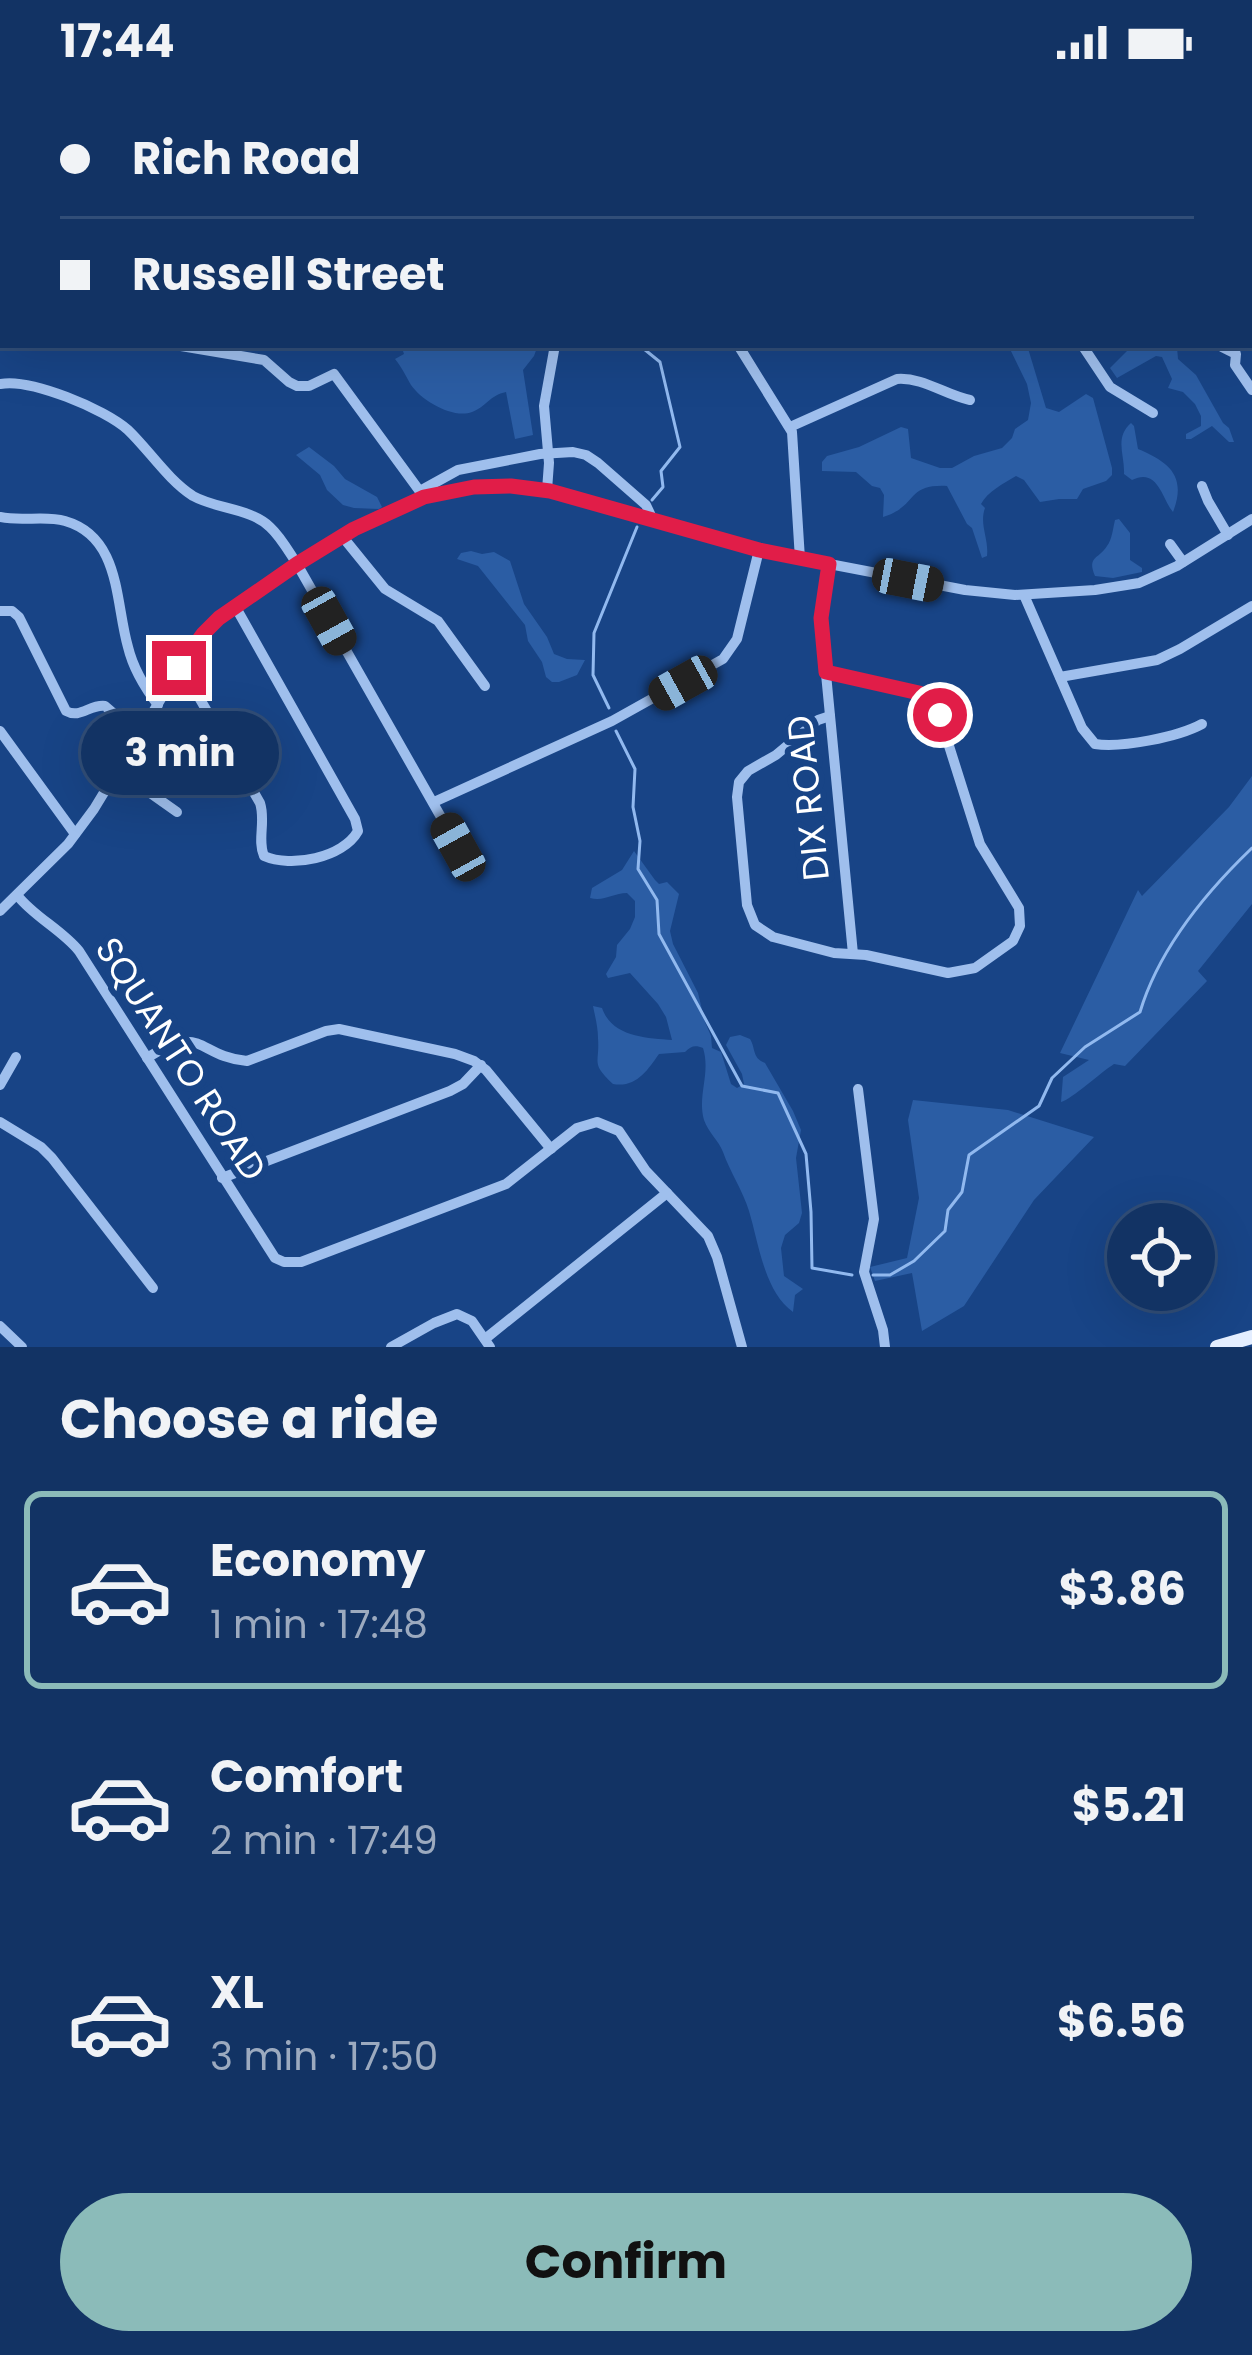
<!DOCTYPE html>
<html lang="en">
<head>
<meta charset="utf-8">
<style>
	:root { --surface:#123364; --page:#1b3b6a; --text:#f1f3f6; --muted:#9caabf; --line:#314e78; --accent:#8bbbb9 }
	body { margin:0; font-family:Poppins,sans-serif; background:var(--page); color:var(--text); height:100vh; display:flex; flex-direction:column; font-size:45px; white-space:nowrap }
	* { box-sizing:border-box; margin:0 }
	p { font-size:39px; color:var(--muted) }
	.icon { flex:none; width:66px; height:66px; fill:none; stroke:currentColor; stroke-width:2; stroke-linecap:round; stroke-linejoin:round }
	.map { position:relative; height:1263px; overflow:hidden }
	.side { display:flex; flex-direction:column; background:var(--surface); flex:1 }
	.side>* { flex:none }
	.top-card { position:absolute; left:0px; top:0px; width:1254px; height:264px; box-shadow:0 12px 48px #0002,0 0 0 3px var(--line); display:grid; align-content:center; height:264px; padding:0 60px; background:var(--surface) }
	.fabs { position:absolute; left:1107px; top:1119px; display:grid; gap:24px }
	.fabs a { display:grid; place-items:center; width:108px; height:108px; border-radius:50%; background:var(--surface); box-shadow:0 12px 48px #0002,0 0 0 3px var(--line); font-size:60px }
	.end { position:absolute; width:54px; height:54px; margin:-27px; border:15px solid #e11d48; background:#fff; box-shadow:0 0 0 6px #fff }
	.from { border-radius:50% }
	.bubble { position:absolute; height:84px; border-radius:42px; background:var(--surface); box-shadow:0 12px 48px #0002,0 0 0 3px var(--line); font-size:39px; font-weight:700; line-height:84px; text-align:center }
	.car { position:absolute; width:36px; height:72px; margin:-36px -18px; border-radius:15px; box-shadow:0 0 9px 3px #0007; background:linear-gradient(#222 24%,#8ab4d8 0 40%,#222 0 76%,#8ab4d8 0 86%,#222 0) }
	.top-card b { display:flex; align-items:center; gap:42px; height:114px; font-size:45px }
	.top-card b+b { border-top:3px solid var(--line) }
	.top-card i { width:30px; height:30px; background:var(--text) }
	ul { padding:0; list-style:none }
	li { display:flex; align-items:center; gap:36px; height:198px; margin:0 24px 18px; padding:0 36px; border:6px solid transparent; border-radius:18px }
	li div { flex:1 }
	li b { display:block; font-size:45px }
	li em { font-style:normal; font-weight:700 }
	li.active { border-color:var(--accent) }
	li>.icon { width:108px; height:108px; stroke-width:1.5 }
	h2 { padding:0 60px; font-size:54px; line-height:144px }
	.cta { display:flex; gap:24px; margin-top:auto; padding:24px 60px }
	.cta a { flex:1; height:138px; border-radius:72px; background:var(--accent); color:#111; font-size:48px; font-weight:700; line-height:138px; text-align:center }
	.status { display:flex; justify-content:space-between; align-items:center; height:84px; padding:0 60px; background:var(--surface); direction:ltr }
	.status svg { height:33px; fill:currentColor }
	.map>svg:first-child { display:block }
	.green { fill:#2b5da4 }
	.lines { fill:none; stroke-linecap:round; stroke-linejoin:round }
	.stream { stroke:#91b9ef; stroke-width:3 }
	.minor { stroke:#9fbfed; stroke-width:10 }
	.major { stroke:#e4eeff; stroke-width:14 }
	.route { stroke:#e11d48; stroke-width:15 }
	.labels { text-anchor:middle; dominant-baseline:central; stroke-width:12; stroke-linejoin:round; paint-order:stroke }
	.street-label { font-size:36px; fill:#fff; stroke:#184486 }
</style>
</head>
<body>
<div class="status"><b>17:44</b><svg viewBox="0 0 49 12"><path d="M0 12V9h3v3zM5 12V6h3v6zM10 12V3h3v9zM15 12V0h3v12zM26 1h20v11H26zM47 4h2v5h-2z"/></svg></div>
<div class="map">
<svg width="1252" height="1263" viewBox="0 0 1252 1263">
	<rect width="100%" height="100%" fill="#184486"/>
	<g class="green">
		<path d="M401,261H538L534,272L523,286L533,351L515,355L506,308C490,311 486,323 472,328C453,335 422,317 411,301C406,292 402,284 395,275L404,270Z"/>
		<path d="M1008,261H1027L1046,324L1059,328L1086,310L1093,314L1112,384V391L1106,397L1083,405L1077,415H1059L1040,418L1024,396L1016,392C1004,399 987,408 981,420L985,424C979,440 989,455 987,472L982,474L972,444L967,440L947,402C905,400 919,422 883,433L884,411L880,404L872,402L856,388L822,387V378L827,372L859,363L901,343L908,345L911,374L940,384H952L974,372L1002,364L1012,354L1015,345L1028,336L1031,319L1027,300Z"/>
		<polygon points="1129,261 1180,261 1177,263 1178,275 1196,291 1223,339 1229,344 1234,358 1229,358 1212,342 1191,355 1186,355 1186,350 1201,342 1201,332 1195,320 1183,308 1168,304 1172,295 1162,273 1156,272 1117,294 1110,284 1127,267"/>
		<path d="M1131,339L1134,342L1138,365C1169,378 1187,392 1173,428C1162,415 1158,383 1132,396L1124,390C1125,371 1114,354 1131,339Z"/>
		<polygon points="309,363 334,382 345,395 377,413 382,423 379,425 354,424 343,421 327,406 320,391 296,371"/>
		<path d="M1119,435L1130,449V476L1142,484V488L1113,494L1095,492C1087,472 1098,476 1107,462C1112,456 1113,444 1115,436Z"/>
		<polygon points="471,467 482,470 494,468 510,477 524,520 547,553 554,570 567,575 585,576 577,591 559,598 552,598 546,593 542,578 528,557 525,541 478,482 457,475 461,469"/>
		<path d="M1252,692V820L1198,887L1207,897L1125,982L1114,980C1100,989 1072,1015 1061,1018L1063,993L1089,976L1060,969L1138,806L1142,812L1229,723Z"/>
		<path d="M634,767L655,796L659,800L667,798L679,810L670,847L673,860L698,909L705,938L711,952L712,964L721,968L731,1000L737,1004L744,1000L742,990L726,961L730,953L740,951L750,955C756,965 752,974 765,979L793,1027L801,1046L796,1074L802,1129L799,1139L785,1151L781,1164L784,1192L803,1205L795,1211L793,1228C764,1207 759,1160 749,1127C743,1107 730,1088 723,1068C719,1057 708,1048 704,1036C697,1012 711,989 703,964C695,961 691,962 685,968L659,970C647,987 636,1004 613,1000C590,978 600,980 598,954C598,943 595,932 593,922L602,924C612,953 646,954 672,956L666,933L658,920L630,889L608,894L606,890L616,873L617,861L630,845L635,833V817L627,809C613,809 604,818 590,814L592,804L622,786Z"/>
		<polygon points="913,1016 1008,1026 1094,1053 1034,1116 964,1222 922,1247 912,1189 875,1197 870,1183 907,1174 919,1114 908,1036"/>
	</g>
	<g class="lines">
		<g class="stream">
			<polyline points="306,0 308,3"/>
			<polyline points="639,261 660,278 680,363 661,387 663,403 652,416"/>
			<polyline points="609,624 593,591 594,549 637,443"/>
			<polyline points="616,647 635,685 633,723 640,757 638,785 657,816 659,850 742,1002 778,1009 806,1070 811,1128 812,1184 852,1191"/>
			<path d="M873,1191H890L914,1177L945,1147L948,1126L962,1108L969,1071L1039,1022L1052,994L1085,963L1140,928C1159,865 1205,809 1252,764"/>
		</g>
		<g class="minor">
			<polyline points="254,0 256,3"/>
			<polyline points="1097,0 1097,3"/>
			<polyline points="99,3 102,0"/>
			<polyline points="208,3 212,0"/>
			<polyline points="513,3 519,1"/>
			<polyline points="762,3 764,0"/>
			<polyline points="985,3 985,0"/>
			<polyline points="1074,3 1080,0"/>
			<polyline points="1197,3 1202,0"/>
			<polyline points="0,92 3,90"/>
			<polyline points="0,152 3,155"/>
			<polyline points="1251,259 1252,258"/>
			<polyline points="175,261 264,276 289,298 297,302 309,302 334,290 424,413"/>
			<polyline points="738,261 792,348 800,475"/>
			<polyline points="1082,261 1110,303 1153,329"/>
			<polyline points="1222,263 1236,270 1235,281 1252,306"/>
			<path d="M0,300C30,294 105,325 128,346C149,366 168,396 193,412C216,425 250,424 270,443C281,453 289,468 297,480L458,763L454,769L455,777L461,781L468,780L473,774L472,767L466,762L458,763"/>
			<path d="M790,343L897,295C923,293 945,311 970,316"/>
			<polyline points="1202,402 1208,417 1228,451"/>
			<polyline points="547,406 549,379 544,322 555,261"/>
			<polyline points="420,407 458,386 540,370 573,368 586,371 598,379 646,421 653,436"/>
			<path d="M0,433C22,438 44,431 65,437C121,453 115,518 128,563C133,584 145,604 158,621"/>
			<polyline points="342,452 385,505 438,537 485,602"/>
			<polyline points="1170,460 1183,478"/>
			<polyline points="829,480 821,538 853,870"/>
			<path d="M1024,511L1082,644L1095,660C1122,664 1178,653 1202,640"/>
			<path d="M0,527H12L19,533L66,627C80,635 90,620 105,622L140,652"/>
			<path d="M179,584L189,596L260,719C266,737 257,756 264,772C291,784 343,774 358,747L355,735L235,522"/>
			<polyline points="826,588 919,609 931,616 938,627 980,760 1019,824 1020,842 1013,857 975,884 948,889 866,871 834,869 773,853 755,841 747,821 737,713 739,698 748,687 776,671 818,636 830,632"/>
			<polyline points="1060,593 1157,576 1180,565 1252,522"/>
			<polyline points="0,647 75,750"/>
			<polyline points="119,687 177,728"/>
			<polyline points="434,718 612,637 723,575 737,555 759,466"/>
			<path d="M17,811C34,833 61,845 79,867L275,1174L284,1178H301L506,1100L577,1044L597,1038L619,1047L646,1087L708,1152L717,1173L742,1263"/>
			<polyline points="0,827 68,760 94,725 187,572 213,540 254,509 342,452 424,413 487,402 547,406 772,469 965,506 1015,511 1095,506 1139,499 1177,482 1252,435"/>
			<path d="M147,974C203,938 196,972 247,977L326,947L339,945L455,970L474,977L486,986L551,1065"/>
			<polyline points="0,1001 16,973"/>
			<polyline points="858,1005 874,1135 864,1188 883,1246 885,1263"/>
			<polyline points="0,1038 41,1063 52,1074 153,1204"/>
			<polyline points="222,1094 450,1007 463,1000 481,981"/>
			<polyline points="0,1242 22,1263"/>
			<polyline points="485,1255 667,1109"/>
			<polyline points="391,1263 434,1239 457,1230 472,1237 490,1263"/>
		</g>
		<polyline class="major" points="1217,1263 1252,1253"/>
	</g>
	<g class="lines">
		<polyline class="route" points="179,584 203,550 219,534 297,480 354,445 424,413 474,403 511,402 550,407 759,466 829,480 821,534 826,588 919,609 931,616 940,631"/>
	</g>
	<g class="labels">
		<g class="street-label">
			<text transform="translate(808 714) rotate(-96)">DIX ROAD</text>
			<text transform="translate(181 975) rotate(57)">SQUANTO ROAD</text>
		</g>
	</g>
</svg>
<div class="fabs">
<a><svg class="icon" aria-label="locate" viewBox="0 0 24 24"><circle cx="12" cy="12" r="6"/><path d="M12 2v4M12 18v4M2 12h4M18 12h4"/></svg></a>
</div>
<i class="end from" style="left:940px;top:631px"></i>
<i class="end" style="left:179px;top:584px"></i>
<div class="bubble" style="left:81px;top:627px;width:198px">3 min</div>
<i class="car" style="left:908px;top:496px;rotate:101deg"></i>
<i class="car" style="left:329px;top:537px;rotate:151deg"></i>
<i class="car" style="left:683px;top:599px;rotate:241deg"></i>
<i class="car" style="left:458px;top:763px;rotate:331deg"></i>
<div class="top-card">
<b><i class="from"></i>Rich Road</b>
<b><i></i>Russell Street</b>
</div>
</div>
<section class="side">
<h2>Choose a ride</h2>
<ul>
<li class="active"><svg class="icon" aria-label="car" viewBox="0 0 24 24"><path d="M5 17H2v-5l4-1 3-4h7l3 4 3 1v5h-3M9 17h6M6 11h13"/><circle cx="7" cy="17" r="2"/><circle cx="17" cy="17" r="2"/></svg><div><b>Economy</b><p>1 min · 17:48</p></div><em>$3.86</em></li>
<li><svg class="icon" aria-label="car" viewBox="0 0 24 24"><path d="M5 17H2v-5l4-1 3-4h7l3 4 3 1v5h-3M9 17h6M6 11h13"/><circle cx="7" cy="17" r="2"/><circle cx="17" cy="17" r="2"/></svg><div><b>Comfort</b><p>2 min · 17:49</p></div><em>$5.21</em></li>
<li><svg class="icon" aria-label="car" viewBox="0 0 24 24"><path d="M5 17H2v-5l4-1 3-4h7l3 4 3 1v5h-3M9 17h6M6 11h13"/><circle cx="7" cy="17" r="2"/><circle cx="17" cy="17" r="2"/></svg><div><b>XL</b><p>3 min · 17:50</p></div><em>$6.56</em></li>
</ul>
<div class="cta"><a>Confirm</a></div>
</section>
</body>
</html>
